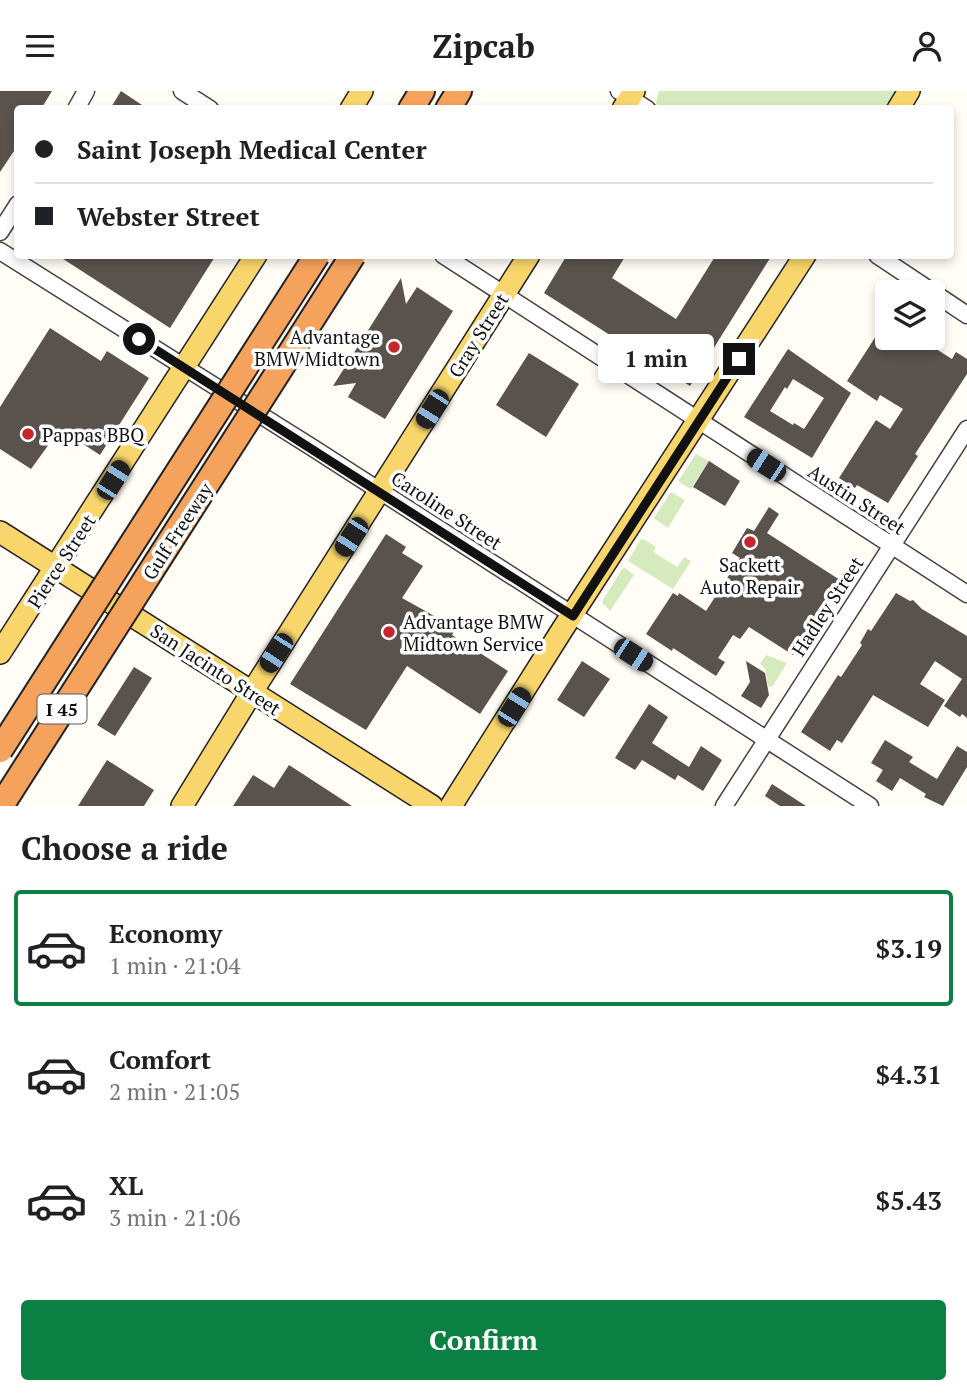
<!DOCTYPE html>
<html lang="en">
<head>
<meta charset="utf-8">
<style>
	:root { --surface:#fff; --page:#f2f2f2; --text:#202124; --muted:#757577; --line:#e0e0e0; --accent:#0b8043 }
	body { margin:0; font-family:"PT Serif",serif; background:var(--page); color:var(--text); height:100vh; display:flex; flex-direction:column; font-size:26px; white-space:nowrap }
	* { box-sizing:border-box; margin:0 }
	p { font-size:23px; color:var(--muted) }
	.icon { flex:none; width:38px; height:38px; fill:none; stroke:currentColor; stroke-width:2; stroke-linecap:round; stroke-linejoin:round }
	.map { position:relative; height:715px; overflow:hidden }
	.side { display:flex; flex-direction:column; background:var(--surface); flex:1 }
	.side>* { flex:none }
	.hud { position:absolute; left:14px; top:14px; width:940px; height:154px; border-radius:7px; box-shadow:0 4px 10px #0003; display:grid; align-content:center; height:154px; padding:0 21px; background:var(--surface) }
	.tools { position:absolute; left:875px; top:189px; display:grid; gap:14px }
	.tools a { display:grid; place-items:center; width:70px; height:70px; border-radius:7px; background:var(--surface); box-shadow:0 4px 10px #0003; font-size:35px }
	.end { position:absolute; width:32px; height:32px; margin:-16px; border:9px solid #111; background:#fff; box-shadow:0 0 0 4px #fff }
	.from { border-radius:50% }
	.bubble { position:absolute; height:49px; border-radius:7px; background:var(--surface); box-shadow:0 4px 10px #0003; font-size:23px; font-weight:600; line-height:49px; text-align:center }
	.car { position:absolute; width:21px; height:42px; margin:-21px -10px; border-radius:9px; box-shadow:0 0 5px 2px #0007; background:linear-gradient(#222 24%,#8ab4d8 0 40%,#222 0 76%,#8ab4d8 0 86%,#222 0) }
	.hud b { display:flex; align-items:center; gap:24px; height:66px; font-size:26px }
	.hud b+b { border-top:2px solid var(--line) }
	.hud i { width:18px; height:18px; background:var(--text) }
	ul { padding:0; list-style:none }
	li { display:flex; align-items:center; gap:21px; height:116px; margin:0 14px 10px; padding:0 7px; border:4px solid transparent; border-radius:7px }
	li div { flex:1 }
	li b { display:block; font-size:26px }
	li em { font-style:normal; font-weight:600 }
	li.on { border-color:var(--accent) }
	li>.icon { width:63px; height:63px; stroke-width:1.5 }
	h2 { padding:0 21px; font-size:32px; line-height:84px }
	.primary-button { display:flex; gap:14px; margin-top:auto; padding:14px 21px }
	.primary-button a { flex:1; height:80px; border-radius:7px; background:var(--accent); color:#fff; font-size:28px; font-weight:600; line-height:80px; text-align:center }
	header { display:flex; justify-content:space-between; align-items:center; height:91px; padding:0 21px; background:var(--surface); font-size:32px; font-weight:600 }
	.map>svg:first-child { display:block }
	.green { fill:#d5ebbd }
	.building { fill:#5a524d; fill-rule:evenodd }
	.lines { fill:none; stroke-linecap:round; stroke-linejoin:round }
	.minor-casing { stroke:#444; stroke-width:19 }
	.major-casing { stroke:#222; stroke-width:24 }
	.highway-casing { stroke:#222; stroke-width:28 }
	.minor { stroke:#fff; stroke-width:16 }
	.major { stroke:#f9d66b; stroke-width:21 }
	.highway { stroke:#f5a25d; stroke-width:24 }
	.highway-bridge-casing { stroke:#222; stroke-width:28; stroke-linecap:butt }
	.highway-bridge { stroke:#f5a25d; stroke-width:24 }
	.route { stroke:#111; stroke-width:9 }
	.poi-dot { fill:#c4262e; stroke:#fff; stroke-width:2.5 }
	.labels { text-anchor:middle; dominant-baseline:central; stroke-width:7; stroke-linejoin:round; paint-order:stroke }
	.shield { fill:#fff; stroke:#585858; stroke-width:2 }
	.shield-label { font-size:18px; font-weight:bold; fill:#111 }
	.street-label { font-size:19px; fill:#111; stroke:#fff }
	.poi-label { font-size:19px; fill:#111; stroke:#fff; text-anchor:start }
</style>
</head>
<body>
<header><svg class="icon" aria-label="menu" viewBox="0 0 24 24"><path d="M4 6h16M4 12h16M4 18h16"/></svg>Zipcab<svg class="icon" aria-label="person" viewBox="0 0 24 24"><circle cx="12" cy="8" r="4"/><path d="M4 21q1-7 8-7t8 7"/></svg></header>
<div class="map">
<svg width="967" height="715" viewBox="0 0 967 715">
	<rect width="100%" height="100%" fill="#fffdf5"/>
	<g class="green">
		<polygon points="659,0 897,0 886,18 659,18 656,11"/>
		<polygon points="696,363 709,370 691,398 679,391 679,389"/>
		<polygon points="671,401 685,409 668,437 654,427"/>
		<polygon points="641,448 645,449 656,456 653,461 677,476 684,466 691,470 673,498 628,470"/>
		<polygon points="625,477 634,484 610,520 602,511 622,478"/>
		<polygon points="766,564 787,572 772,596 768,595 765,577 760,573"/>
	</g>
	<g class="building">
		<polygon points="0,0 52,0 41,18 18,18 18,54 0,81"/>
		<polygon points="121,0 148,18 110,18"/>
		<polygon points="57,164 216,164 170,237"/>
		<polygon points="567,164 626,164 612,187 676,228 716,164 772,164 690,295 544,202"/>
		<polygon points="401,187 406,213 417,196 453,220 385,328 348,306 356,292 333,295"/>
		<polygon points="887,228 887,247 919,247 952,268 956,261 967,268 967,283 915,363 918,365 888,412 857,394 855,397 839,387 876,329 890,338 903,318 880,304 877,310 847,290"/>
		<polygon points="50,237 101,270 107,260 149,287 100,364 60,338 31,378 0,358 0,316"/>
		<path d="M788,258L851,302L812,367L744,326ZM793,288L824,307L804,338L794,332L793,334L770,320L785,296L787,298Z"/>
		<polygon points="529,262 579,293 546,346 496,314"/>
		<polygon points="709,370 740,390 725,415 693,396"/>
		<polygon points="769,416 779,423 767,442 840,489 793,564 749,536 740,548 733,544 718,567 725,571 716,585 673,557 672,560 646,543 673,502 678,505 679,502 706,520 740,467 732,462 747,437 754,440"/>
		<polygon points="386,443 406,456 402,462 423,475 402,507 456,537 452,544 508,580 480,623 407,575 366,639 290,593"/>
		<polygon points="896,502 910,510 913,509 922,518 967,545 967,627 962,623 960,626 944,615 962,588 935,570 920,593 945,609 928,636 873,604 842,652 837,649 830,660 801,641 838,584 841,586 862,554 860,552 868,538 871,540"/>
		<polygon points="582,570 610,588 584,626 557,609"/>
		<polygon points="746,570 765,582 769,604 761,617 741,605 750,591"/>
		<polygon points="134,576 152,587 115,645 97,634"/>
		<polygon points="649,613 668,626 652,652 689,676 701,655 722,669 703,700 678,684 675,689 642,669 635,679 615,667"/>
		<polygon points="885,649 913,666 909,671 937,688 957,655 967,661 967,676 943,715 924,706 926,703 900,687 892,700 876,690 883,679 871,672"/>
		<polygon points="107,669 154,699 144,715 78,715"/>
		<polygon points="289,674 352,715 233,715 253,684 274,697"/>
		<polygon points="772,693 806,715 780,715 765,705"/>
	</g>
	<g class="lines">
		<defs>
			<g id="minor">
				<polyline points="182,0 210,18"/>
				<polyline points="619,0 647,18"/>
				<polyline points="76,18 86,0"/>
				<polyline points="0,141 18,113"/>
				<polyline points="0,160 313,357 870,715"/>
				<polyline points="443,164 967,503"/>
				<polyline points="877,164 967,224"/>
				<polyline points="724,715 967,338"/>
			</g>
			<g id="major">
				<polyline points="351,18 362,0"/>
				<polyline points="623,18 634,0"/>
				<polyline points="898,18 909,0"/>
				<polyline points="0,441 432,715"/>
				<polyline points="0,562 256,164"/>
				<polyline points="182,715 252,601 529,164"/>
				<polyline points="451,715 562,539 805,164"/>
			</g>
			<g id="highway">
				<polyline points="411,18 422,0"/>
				<polyline points="448,18 459,0"/>
			</g>
		</defs>
		<use href="#minor" class="minor-casing"/>
		<use href="#major" class="major-casing"/>
		<use href="#highway" class="highway-casing"/>
		<use href="#minor" class="minor"/>
		<use href="#major" class="major"/>
		<use href="#highway" class="highway"/>
		<defs>
			<g id="highway-bridge">
				<polyline points="0,659 317,164"/>
				<polyline points="1,715 353,164"/>
			</g>
		</defs>
		<use href="#highway-bridge" class="highway-bridge-casing"/>
		<use href="#highway-bridge" class="highway-bridge"/>
	</g>
	<g class="lines">
		<polyline class="route" points="139,248 573,525 739,268"/>
	</g>
	<g class="poi-dot">
		<circle cx="394" cy="256" r="7"/>
		<circle cx="28" cy="343" r="7"/>
		<circle cx="750" cy="451" r="7"/>
		<circle cx="389" cy="541" r="7"/>
	</g>
	<g class="labels">
		<rect class="shield" x="37.5" y="603.5" width="49" height="29" rx="5"/>
		<g class="shield-label">
			<text x="62" y="618">I 45</text>
		</g>
		<g class="street-label">
			<text transform="translate(478 244) rotate(-58)">Gray Street</text>
			<text transform="translate(857 408) rotate(33)">Austin Street</text>
			<text transform="translate(447 419) rotate(33)">Caroline Street</text>
			<text transform="translate(177 440) rotate(-57)">Gulf Freeway</text>
			<text transform="translate(61 470) rotate(-57)">Pierce Street</text>
			<text transform="translate(827 515) rotate(-57)">Hadley Street</text>
			<text transform="translate(216 578) rotate(33)">San Jacinto Street</text>
		</g>
		<g class="poi-label">
			<text x="380" y="245" text-anchor="end">Advantage<tspan x="380" dy="22">BMW Midtown</tspan></text>
			<text x="42" y="343">Pappas BBQ</text>
			<text x="750" y="473" text-anchor="middle">Sackett<tspan x="750" dy="22">Auto Repair</tspan></text>
			<text x="403" y="530">Advantage BMW<tspan x="403" dy="22">Midtown Service</tspan></text>
		</g>
	</g>
</svg>
<div class="tools">
<a><svg class="icon" aria-label="layers" viewBox="0 0 24 24"><path d="M12 4l9 5-9 5-9-5zM3 14l9 5 9-5"/></svg></a>
</div>
<i class="end from" style="left:139px;top:248px"></i>
<i class="end" style="left:739px;top:268px"></i>
<div class="bubble" style="left:598px;top:243px;width:116px">1 min</div>
<i class="car" style="left:432px;top:318px;rotate:212deg"></i>
<i class="car" style="left:766px;top:374px;rotate:303deg"></i>
<i class="car" style="left:113px;top:389px;rotate:32deg"></i>
<i class="car" style="left:351px;top:446px;rotate:213deg"></i>
<i class="car" style="left:276px;top:562px;rotate:213deg"></i>
<i class="car" style="left:633px;top:564px;rotate:123deg"></i>
<i class="car" style="left:514px;top:616px;rotate:32deg"></i>
<div class="hud">
<b><i class="from"></i>Saint Joseph Medical Center</b>
<b><i></i>Webster Street</b>
</div>
</div>
<section class="side">
<h2>Choose a ride</h2>
<ul>
<li class="on"><svg class="icon" aria-label="car" viewBox="0 0 24 24"><path d="M5 17H2v-5l4-1 3-4h7l3 4 3 1v5h-3M9 17h6M6 11h13"/><circle cx="7" cy="17" r="2"/><circle cx="17" cy="17" r="2"/></svg><div><b>Economy</b><p>1 min · 21:04</p></div><em>$3.19</em></li>
<li><svg class="icon" aria-label="car" viewBox="0 0 24 24"><path d="M5 17H2v-5l4-1 3-4h7l3 4 3 1v5h-3M9 17h6M6 11h13"/><circle cx="7" cy="17" r="2"/><circle cx="17" cy="17" r="2"/></svg><div><b>Comfort</b><p>2 min · 21:05</p></div><em>$4.31</em></li>
<li><svg class="icon" aria-label="car" viewBox="0 0 24 24"><path d="M5 17H2v-5l4-1 3-4h7l3 4 3 1v5h-3M9 17h6M6 11h13"/><circle cx="7" cy="17" r="2"/><circle cx="17" cy="17" r="2"/></svg><div><b>XL</b><p>3 min · 21:06</p></div><em>$5.43</em></li>
</ul>
<div class="primary-button"><a>Confirm</a></div>
</section>
</body>
</html>
